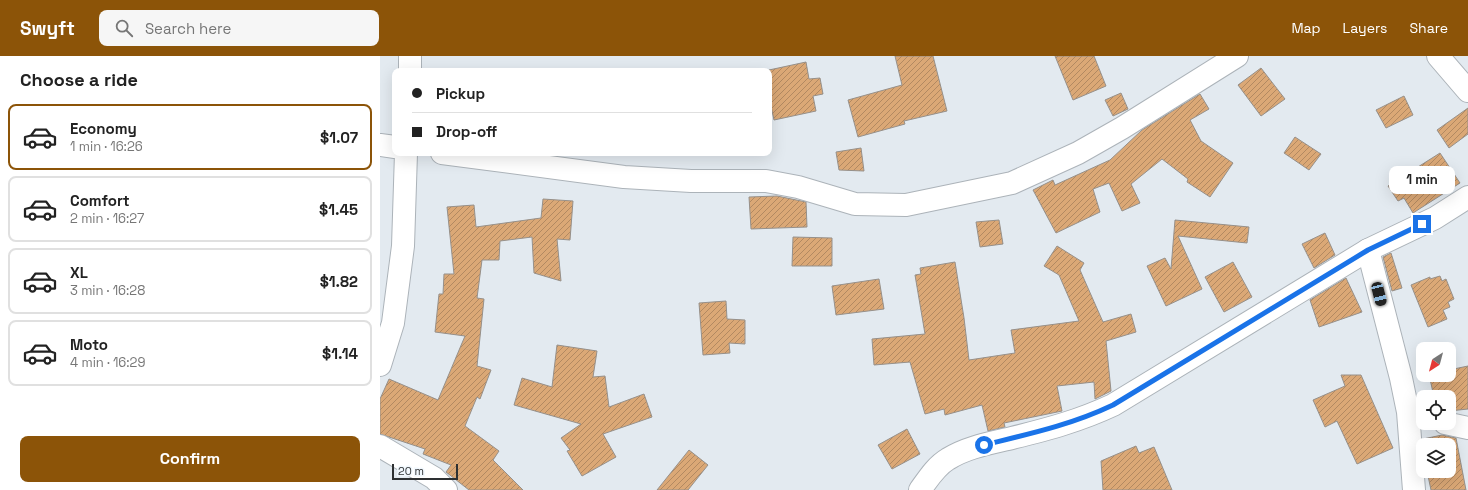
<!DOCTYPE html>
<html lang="en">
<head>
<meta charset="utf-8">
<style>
	:root { --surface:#fff; --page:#f6f6f6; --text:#222; --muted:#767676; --line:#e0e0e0; --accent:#8c5408 }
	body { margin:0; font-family:"Space Grotesk",sans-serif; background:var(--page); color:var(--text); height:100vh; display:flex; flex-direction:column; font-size:15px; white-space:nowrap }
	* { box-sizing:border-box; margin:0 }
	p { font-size:13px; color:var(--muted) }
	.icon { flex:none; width:22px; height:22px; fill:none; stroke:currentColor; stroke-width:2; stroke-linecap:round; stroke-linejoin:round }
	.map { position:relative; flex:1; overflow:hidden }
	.side { display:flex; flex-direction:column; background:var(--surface); width:380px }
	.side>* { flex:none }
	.hud { position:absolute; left:12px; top:12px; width:380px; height:88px; border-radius:8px; box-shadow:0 4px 16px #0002; display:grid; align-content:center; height:88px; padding:0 20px; background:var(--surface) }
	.needle { width:26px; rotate:216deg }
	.controls { position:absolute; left:1036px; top:286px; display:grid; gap:8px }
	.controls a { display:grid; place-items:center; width:40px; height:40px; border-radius:8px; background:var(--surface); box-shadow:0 4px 16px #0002; font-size:20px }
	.scale { position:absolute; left:12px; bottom:10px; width:66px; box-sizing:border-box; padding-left:4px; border:2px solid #2d3032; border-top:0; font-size:11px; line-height:14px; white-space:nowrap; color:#2d3032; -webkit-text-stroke:3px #f1f8fe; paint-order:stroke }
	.end { position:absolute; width:18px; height:18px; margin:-9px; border:5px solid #1a73e8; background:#fff; box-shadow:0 0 0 2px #fff }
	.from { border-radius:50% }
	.bubble { position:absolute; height:28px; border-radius:8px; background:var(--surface); box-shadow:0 4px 16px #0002; font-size:13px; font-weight:600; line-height:28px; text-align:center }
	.car { position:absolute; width:12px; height:24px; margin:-12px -6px; border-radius:5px; box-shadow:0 0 3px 1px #0007; background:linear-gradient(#222 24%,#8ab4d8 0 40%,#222 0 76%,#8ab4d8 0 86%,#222 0) }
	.hud b { display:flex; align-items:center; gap:14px; height:38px; font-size:15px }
	.hud b+b { border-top:1px solid var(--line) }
	.hud i { width:10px; height:10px; background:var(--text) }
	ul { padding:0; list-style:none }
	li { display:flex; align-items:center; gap:12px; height:66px; margin:0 8px 6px; padding:0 12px; border:2px solid var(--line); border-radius:8px }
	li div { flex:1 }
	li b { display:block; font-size:15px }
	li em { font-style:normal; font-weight:600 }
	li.current { border-color:var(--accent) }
	li>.icon { width:36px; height:36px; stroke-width:1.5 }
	h2 { padding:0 20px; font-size:18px; line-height:48px }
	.primary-button { display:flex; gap:8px; margin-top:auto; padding:8px 20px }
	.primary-button a { flex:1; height:46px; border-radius:8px; background:var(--accent); color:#fff; font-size:16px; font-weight:600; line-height:46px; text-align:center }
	header { display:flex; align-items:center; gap:24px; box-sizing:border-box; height:56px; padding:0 20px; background:var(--accent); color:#fff }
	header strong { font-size:19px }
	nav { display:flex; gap:22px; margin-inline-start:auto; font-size:14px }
	.search { width:280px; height:36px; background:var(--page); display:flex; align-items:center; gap:10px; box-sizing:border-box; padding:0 14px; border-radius:8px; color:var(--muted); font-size:15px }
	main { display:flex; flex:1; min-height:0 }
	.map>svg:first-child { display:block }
	.building { fill:url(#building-hatch); stroke:#96908a }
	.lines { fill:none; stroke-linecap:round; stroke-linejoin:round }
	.minor-casing { stroke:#acb3b9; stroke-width:24 }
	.minor { stroke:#fff; stroke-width:22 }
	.route { stroke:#1a73e8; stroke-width:5 }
</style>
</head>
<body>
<header>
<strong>Swyft</strong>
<div class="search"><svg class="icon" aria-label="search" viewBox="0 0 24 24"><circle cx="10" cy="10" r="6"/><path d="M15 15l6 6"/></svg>Search here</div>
<nav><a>Map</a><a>Layers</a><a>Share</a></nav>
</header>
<main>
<section class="side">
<h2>Choose a ride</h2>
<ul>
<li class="current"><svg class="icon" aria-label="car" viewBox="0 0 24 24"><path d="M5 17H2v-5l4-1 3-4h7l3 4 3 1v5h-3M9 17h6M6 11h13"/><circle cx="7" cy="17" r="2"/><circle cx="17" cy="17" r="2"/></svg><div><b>Economy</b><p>1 min · 16:26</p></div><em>$1.07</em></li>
<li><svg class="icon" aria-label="car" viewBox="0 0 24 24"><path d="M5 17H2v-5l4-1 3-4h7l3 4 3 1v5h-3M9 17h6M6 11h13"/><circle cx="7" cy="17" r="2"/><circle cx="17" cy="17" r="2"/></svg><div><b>Comfort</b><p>2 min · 16:27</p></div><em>$1.45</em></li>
<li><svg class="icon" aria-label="car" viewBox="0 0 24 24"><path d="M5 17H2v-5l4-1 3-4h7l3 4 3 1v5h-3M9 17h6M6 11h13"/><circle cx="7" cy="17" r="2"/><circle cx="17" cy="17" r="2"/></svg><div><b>XL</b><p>3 min · 16:28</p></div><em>$1.82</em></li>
<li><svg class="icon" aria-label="car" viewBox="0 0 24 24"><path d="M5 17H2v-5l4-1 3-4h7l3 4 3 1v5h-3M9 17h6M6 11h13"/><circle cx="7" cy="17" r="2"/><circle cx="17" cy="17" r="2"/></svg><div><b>Moto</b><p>4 min · 16:29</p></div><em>$1.14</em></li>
</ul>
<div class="primary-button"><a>Confirm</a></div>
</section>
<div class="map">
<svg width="1088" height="434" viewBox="0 0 1088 434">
	<defs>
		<pattern id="building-hatch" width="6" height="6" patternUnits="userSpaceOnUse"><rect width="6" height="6" fill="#dba876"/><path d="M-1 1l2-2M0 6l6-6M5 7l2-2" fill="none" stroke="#b28961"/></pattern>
	</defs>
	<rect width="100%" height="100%" fill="#e3eaf0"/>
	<g class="building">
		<polygon points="515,0 553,0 567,55 524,65 525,68 478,81 468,44 522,29"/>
		<polygon points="675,0 714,0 726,30 693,44"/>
		<polygon points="426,6 429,23 440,22 443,38 433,40 436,55 394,64 389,41 389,14"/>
		<polygon points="881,12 905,43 881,60 858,29"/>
		<polygon points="741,37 748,53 733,60 725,44"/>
		<polygon points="820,38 829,53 810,64 821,85 853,107 830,141 807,126 808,123 782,103 751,128 760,147 742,155 729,127 713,133 720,156 676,177 653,134 673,124 675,129 730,104 762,74"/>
		<polygon points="1024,40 1033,59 1006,72 996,54"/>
		<polygon points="1088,52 1088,78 1069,92 1057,74"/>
		<polygon points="915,81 941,98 929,114 904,97"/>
		<polygon points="481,92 484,115 459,114 456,96"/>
		<polygon points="1060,97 1080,127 1033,157 1024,142 1018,145 1008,130"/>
		<polygon points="397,140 426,146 427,171 371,173 369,141"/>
		<polygon points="163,143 193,145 190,184 177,183 181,225 154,217 152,181 120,185 119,204 102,204 97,242 104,243 97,310 111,314 100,343 97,341 85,370 119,395 113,404 143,434 89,434 66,416 71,409 43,398 45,393 0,378 0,343 9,323 58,344 85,280 55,276 59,238 63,238 64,218 74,218 67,151 94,149 96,171 161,162"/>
		<polygon points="619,164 623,188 600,191 596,166"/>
		<polygon points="795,164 869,171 867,187 798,180 822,233 786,250 767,210 785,202 791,213"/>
		<polygon points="945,177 955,199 934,212 922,188"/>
		<polygon points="413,181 452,182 452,210 412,210"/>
		<polygon points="677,190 704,207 700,214 723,266 751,258 756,276 726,285 731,335 715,343 714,326 677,330 682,355 624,367 625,371 608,375 602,349 565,359 564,353 545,358 530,306 494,309 492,283 545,278 535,219 541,218 540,212 575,206 584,262 589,304 635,297 631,274 699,265 679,219 664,210"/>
		<polygon points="1011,197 1022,232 1012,235 1003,201"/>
		<polygon points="853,206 872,241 844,256 825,221"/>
		<polygon points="1060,220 1062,225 1066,223 1074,243 1068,246 1070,251 1063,254 1067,263 1048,271 1031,229 1050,221 1050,223"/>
		<polygon points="966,222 982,256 939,271 930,244"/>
		<polygon points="499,223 504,253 456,259 452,230"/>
		<polygon points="346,245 347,263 365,264 365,288 349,287 350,297 323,299 319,247"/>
		<polygon points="177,289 217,295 213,321 225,320 229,351 264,338 272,361 223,378 236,401 202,420 187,395 190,394 181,382 201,368 134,349 142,322 172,331"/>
		<polygon points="1088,310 1088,353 1069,355 1069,341 1054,341 1050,323 1058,321 1058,319 1069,319 1069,314"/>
		<polygon points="961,319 981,319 1013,392 977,408 957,365 945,371 933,344 965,330"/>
		<polygon points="527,373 540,398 512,413 498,389"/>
		<polygon points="1062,379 1076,382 1086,434 1051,434 1047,415 1069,415 1069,389 1043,389 1043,383"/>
		<polygon points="756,390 759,397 774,391 792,434 723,434 721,405"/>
		<polygon points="309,394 328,409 308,434 277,434"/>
	</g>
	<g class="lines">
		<defs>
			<g id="minor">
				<polyline points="1058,0 1088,35"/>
				<polyline points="30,15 30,0"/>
				<polyline points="0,89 15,91"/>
				<polyline points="62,97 244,121 311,125 386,125 418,131 475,148 526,149 632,127 698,97 742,72 857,0"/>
				<polyline points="988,194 1021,322 1028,356 1034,434"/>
				<polyline points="0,309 13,267 23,190 26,97"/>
				<polyline points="1065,367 1088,372"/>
				<polyline points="0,390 54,422 66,434"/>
				<path d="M540,434C548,423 556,410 568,403C587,391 611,387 632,382C668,373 699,365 733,349L988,194L1055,162L1088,141"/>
			</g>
		</defs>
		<use href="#minor" class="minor-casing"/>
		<use href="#minor" class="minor"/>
	</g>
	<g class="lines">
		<path class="route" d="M604,389C649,378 691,369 733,349L988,194L1042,168"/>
	</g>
</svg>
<div class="controls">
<a><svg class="needle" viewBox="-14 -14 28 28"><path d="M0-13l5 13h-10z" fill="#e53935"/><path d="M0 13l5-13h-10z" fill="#767676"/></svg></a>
<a><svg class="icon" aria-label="locate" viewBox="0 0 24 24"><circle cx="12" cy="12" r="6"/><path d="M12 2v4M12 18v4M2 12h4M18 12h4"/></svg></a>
<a><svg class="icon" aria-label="layers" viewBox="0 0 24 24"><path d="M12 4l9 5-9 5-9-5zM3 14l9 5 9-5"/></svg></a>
</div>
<div class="scale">20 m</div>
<i class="end from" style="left:604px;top:389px"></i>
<i class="end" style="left:1042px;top:168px"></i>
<div class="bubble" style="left:1009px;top:110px;width:66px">1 min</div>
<i class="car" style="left:999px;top:238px;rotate:166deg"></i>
<div class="hud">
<b><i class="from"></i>Pickup</b>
<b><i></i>Drop-off</b>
</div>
</div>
</main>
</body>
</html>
